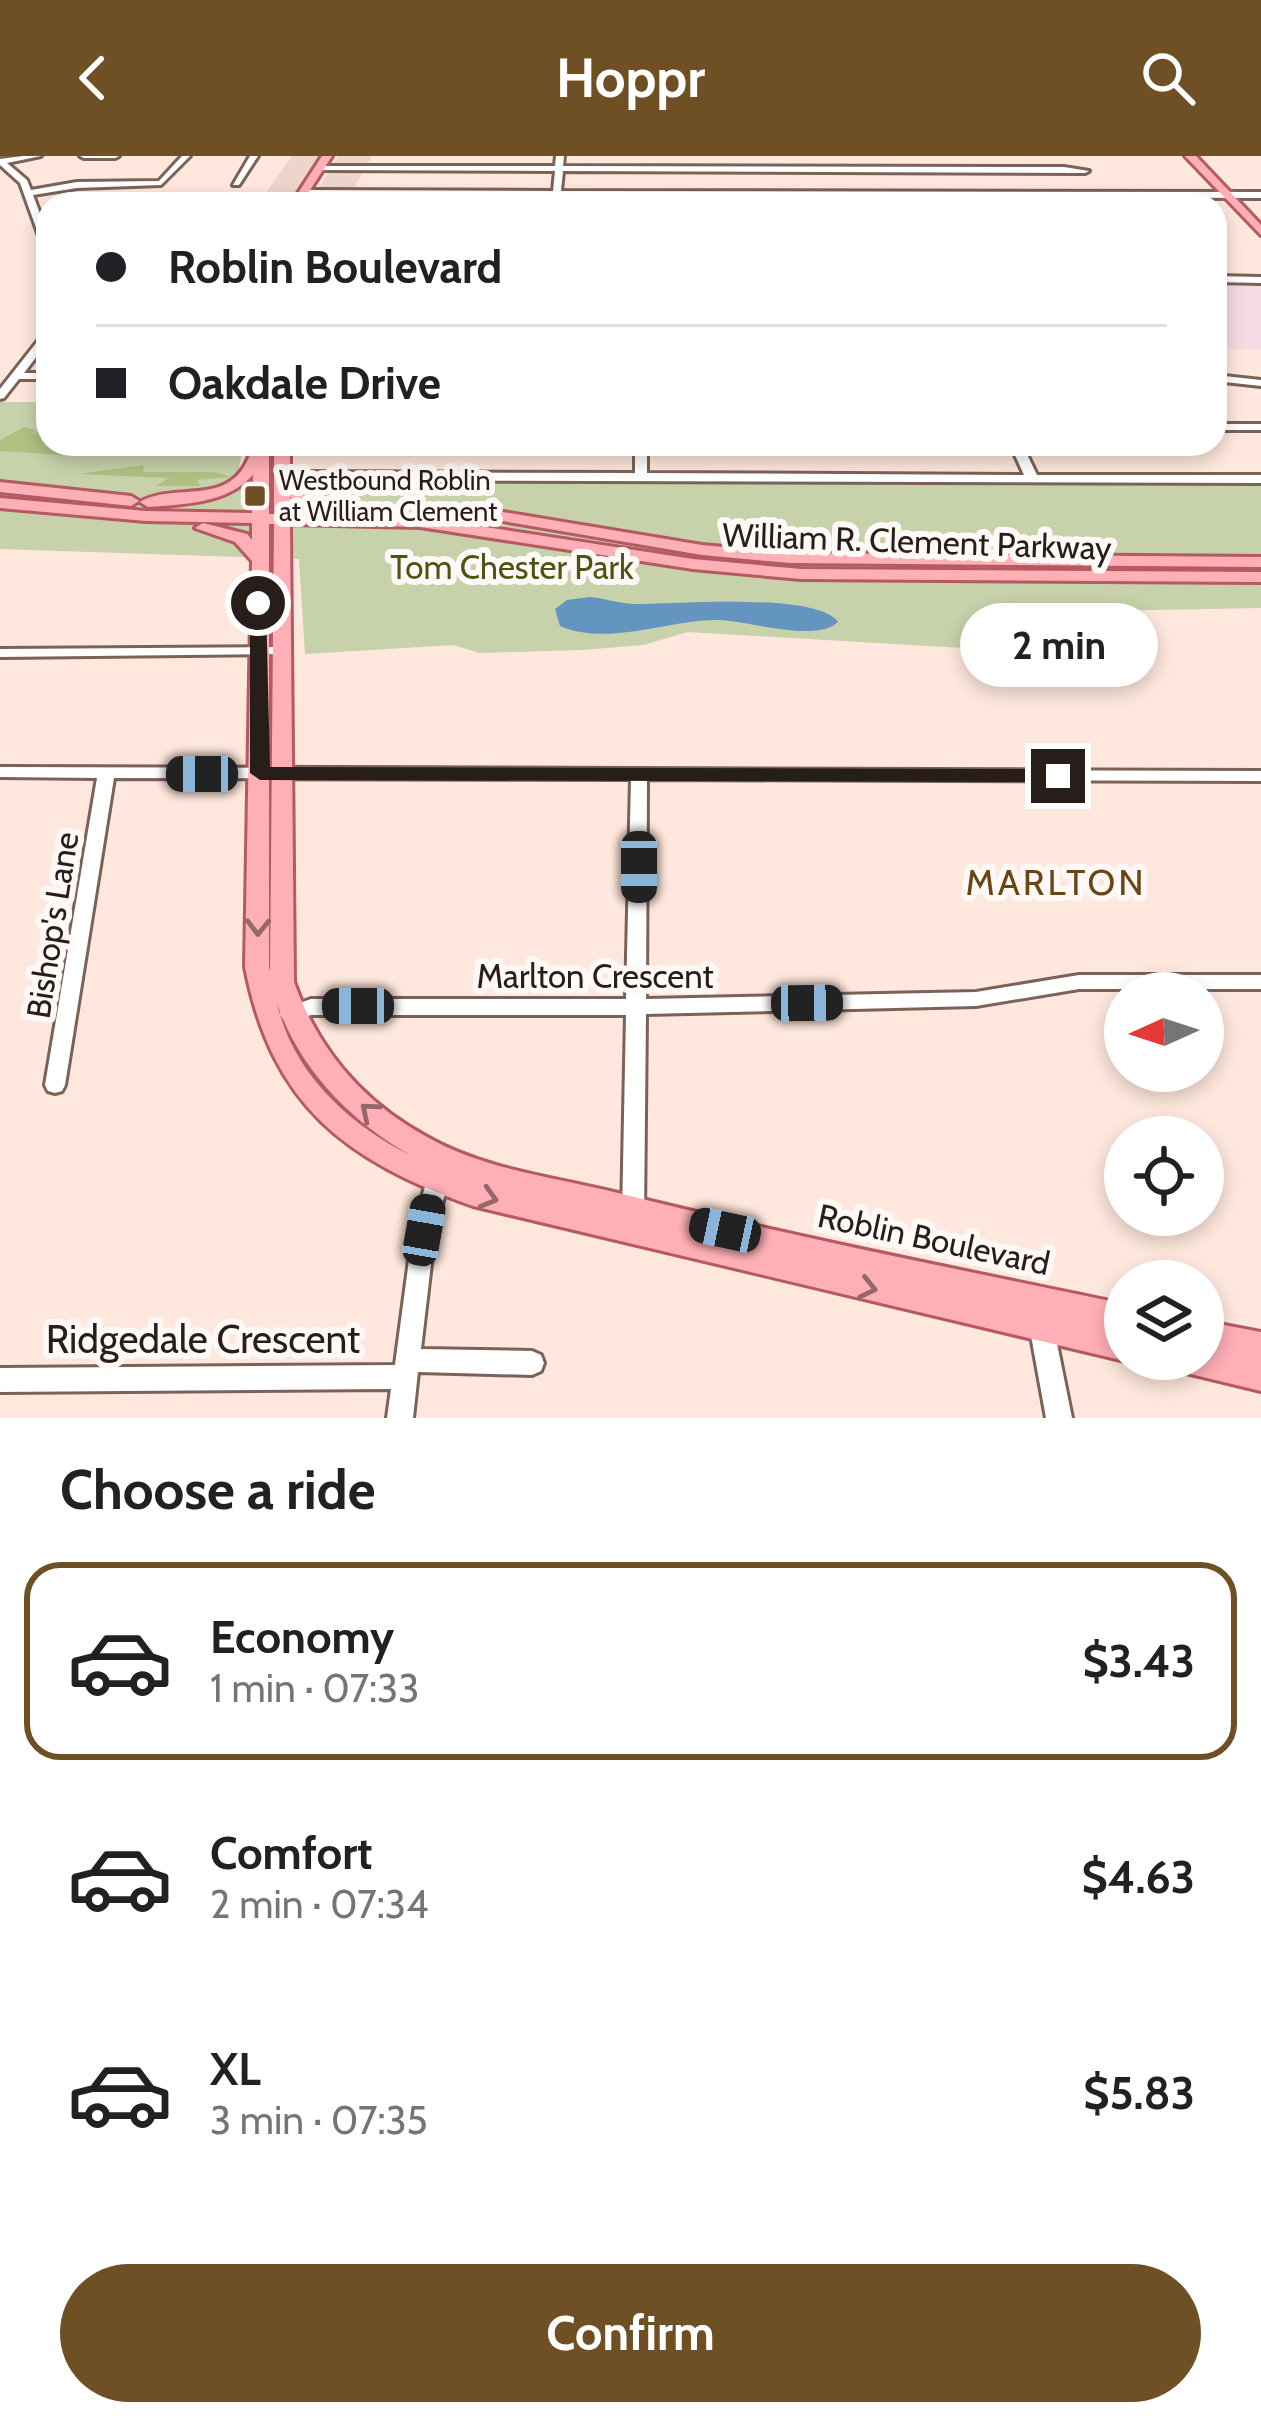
<!DOCTYPE html>
<html lang="en">
<head>
<meta charset="utf-8">
<style>
	:root { --surface:#fff; --page:#f6f6f6; --text:#202124; --muted:#757577; --line:#e0e0e0; --accent:#6f5025 }
	body { margin:0; font-family:Cabin,sans-serif; background:var(--page); color:var(--text); height:100vh; display:flex; flex-direction:column; font-size:45px; white-space:nowrap }
	* { box-sizing:border-box; margin:0 }
	p { font-size:39px; color:var(--muted) }
	.icon { flex:none; width:66px; height:66px; fill:none; stroke:currentColor; stroke-width:2; stroke-linecap:round; stroke-linejoin:round }
	.map { position:relative; height:1262px; overflow:hidden }
	.sheet { display:flex; flex-direction:column; background:var(--surface); flex:1 }
	.sheet>* { flex:none }
	.top-card { position:absolute; left:36px; top:36px; width:1191px; height:264px; border-radius:36px; box-shadow:0 6px 18px #0003; display:grid; align-content:center; height:264px; padding:0 60px; background:var(--surface) }
	.needle { width:78px; rotate:267deg }
	.controls { position:absolute; left:1104px; top:816px; display:grid; gap:24px }
	.controls a { display:grid; place-items:center; width:120px; height:120px; border-radius:50%; background:var(--surface); box-shadow:0 6px 18px #0003; font-size:60px }
	.end { position:absolute; width:54px; height:54px; margin:-27px; border:15px solid #281e19; background:#fff; box-shadow:0 0 0 6px #fff }
	.from { border-radius:50% }
	.bubble { position:absolute; height:84px; border-radius:42px; background:var(--surface); box-shadow:0 6px 18px #0003; font-size:39px; font-weight:700; line-height:84px; text-align:center }
	.car { position:absolute; width:36px; height:72px; margin:-36px -18px; border-radius:15px; box-shadow:0 0 9px 3px #0007; background:linear-gradient(#222 24%,#8ab4d8 0 40%,#222 0 76%,#8ab4d8 0 86%,#222 0) }
	.top-card b { display:flex; align-items:center; gap:42px; height:114px; font-size:45px }
	.top-card b+b { border-top:3px solid var(--line) }
	.top-card i { width:30px; height:30px; background:var(--text) }
	ul { padding:0; list-style:none }
	li { display:flex; align-items:center; gap:36px; height:198px; margin:0 24px 18px; padding:0 36px; border:6px solid transparent; border-radius:36px }
	li div { flex:1 }
	li b { display:block; font-size:45px }
	li em { font-style:normal; font-weight:700 }
	li.selected { border-color:var(--accent) }
	li>.icon { width:108px; height:108px; stroke-width:1.5 }
	h2 { padding:0 60px; font-size:54px; line-height:144px }
	.action { display:flex; gap:24px; margin-top:auto; padding:24px 60px }
	.action a { flex:1; height:138px; border-radius:72px; background:var(--accent); color:#fff; font-size:48px; font-weight:700; line-height:138px; text-align:center }
	header { display:flex; justify-content:space-between; align-items:center; height:156px; padding:0 60px; background:var(--accent); color:#fff; font-size:54px; font-weight:700 }
	.map>svg:first-child { display:block }
	.commercial { fill:#edd5cb }
	.education { fill:#f4dbe3 }
	.green { fill:#c7d1aa }
	.forest { fill:#b0c082 }
	.water { fill:#6495c0 }
	.lines { fill:none; stroke-linecap:round; stroke-linejoin:round }
	.minor-casing { stroke:#7b6257; stroke-width:6 }
	.major-casing { stroke:#b45a60; stroke-width:6 }
	.minor { fill:#fff; fill-rule:evenodd }
	.major { fill:#ffb0b6; fill-rule:evenodd }
	.oneway { stroke:#946768 }
	.route { fill:#281e19 }
	.poi-dot { fill:#6f5025; stroke:#fef8f6; stroke-width:4.5 }
	.labels { text-anchor:middle; dominant-baseline:central; stroke-width:12; stroke-linejoin:round; paint-order:stroke }
	.far-poi-label { font-size:27px; fill:#281e19; stroke:#fef8f6; text-anchor:start }
	.street-label { font-size:33px; fill:#281e19; stroke:#fef8f6 }
	.park-label { font-size:33px; fill:#495611; stroke:#fef8f6 }
	.neighbourhood-label { font-size:36px; letter-spacing:3px; fill:#694713; stroke:#fef8f6 }
	.near-street-label { font-size:39px; fill:#281e19; stroke:#fef8f6 }
</style>
</head>
<body>
<header><svg class="icon" aria-label="back" viewBox="0 0 24 24"><path d="M15 5l-7 7 7 7"/></svg>Hoppr<svg class="icon" aria-label="search" viewBox="0 0 24 24"><circle cx="10" cy="10" r="6"/><path d="M15 15l6 6"/></svg></header>
<div class="map">
<svg width="1261" height="1262" viewBox="0 0 1261 1262">
	<rect width="100%" height="100%" fill="#fee7dc"/>
	<g class="commercial">
		<polygon points="292,0 325,0 295,48 258,48"/>
		<polygon points="338,0 372,0 345,48 310,48"/>
	</g>
	<rect class="education" x="1215" y="125" width="46" height="68"/>
	<polygon class="green" points="0,246 48,246 48,288 243,288 237,325 1261,326 1261,452 1046,456 1034,463 1046,497 688,476 643,489 582,494 480,497 453,489 305,498 299,403 0,393"/>
	<g class="forest">
		<polygon points="24,271 36,274 32,278 48,272 48,288 89,291 61,299 0,295 0,284"/>
		<polygon points="144,309 143,316 215,316 231,321 197,324 200,330 156,330 169,322 78,318"/>
	</g>
	<path class="water" d="M589,441C605,442 620,448 636,448C673,448 818,436 838,466C817,487 749,465 719,464C669,463 608,491 560,470L555,453L567,444Z"/>
	<g class="lines">
		<defs>
			<g id="minor">
				<polygon points="23,0 41,0 7,7 27,24 31,34 77,26 159,25 182,0 190,0 161,29 77,32 33,39 48,79 48,94 43,91 20,27 0,9 0,3"/>
				<polygon points="80,0 119,0 115,2 84,2"/>
				<polygon points="250,0 258,0 239,29 233,29"/>
				<polygon points="556,0 564,0 563,10 1064,11 1089,15 1085,17 563,15 561,35 1261,36 1261,42 561,40 560,48 552,48 552,40 303,40 299,37 303,34 553,35 555,15 320,14 316,12 320,10 555,10"/>
				<polygon points="1215,120 1261,121 1261,127 1215,126"/>
				<polygon points="48,176 48,186 24,217 48,217 48,223 19,223 4,242 0,243 0,233 44,177"/>
				<polygon points="1215,219 1261,224 1261,230 1215,225"/>
				<rect x="1215" y="268" width="46" height="6"/>
				<polygon points="635,288 647,288 647,317 1024,319 1010,288 1022,288 1037,319 1261,319 1261,327 281,324 275,320 281,316 635,317"/>
				<polygon points="280,491 285,492 287,495 285,498 0,501 0,493"/>
				<polygon points="0,611 1261,615 1261,625 647,623 646,843 976,836 1079,819 1261,819 1261,833 1079,833 976,850 646,858 644,1060 641,1067 633,1070 625,1067 622,1060 626,859 311,859 290,866 283,863 280,858 283,853 311,843 626,843 631,623 114,622 65,929 62,935 55,937 48,935 45,929 97,622 0,621"/>
				<polygon points="440,1007 448,1009 451,1016 435,1074 421,1193 532,1195 541,1199 544,1207 541,1215 532,1219 418,1216 413,1262 387,1262 391,1233 0,1236 0,1212 395,1209 413,1074 429,1016 432,1009"/>
				<polygon points="1040,1152 1048,1155 1052,1163 1072,1262 1046,1262 1028,1163 1032,1155"/>
			</g>
			<g id="major">
				<polygon points="322,0 332,0 301,48 291,48"/>
				<polygon points="1185,0 1196,0 1261,69 1261,79"/>
				<path d="M253,288H269V358H274V288H290V326C316,345 331,336 351,348C337,357 304,352 290,341V358L420,361L693,403L801,413L1261,416V426L801,423L693,413L420,371L290,368L294,826C318,894 363,946 427,981C485,1014 554,1021 618,1037C786,1079 956,1113 1125,1148V1203H1129L1125,1205L473,1050C345,1004 272,950 245,811L252,405L235,386L195,372L203,367L247,378L252,384V367L146,365L0,352V342L146,355L252,357L253,319C226,348 185,348 148,351L140,346C177,324 237,356 253,288ZM269,368H274L270,815L269,811ZM277,847C299,913 352,967 412,1000C350,970 292,916 277,847Z"/>
				<polygon points="0,326 131,340 139,345 131,350 0,336"/>
				<polygon points="485,353 702,389 790,397 1261,401 1261,411 790,407 702,399 479,361 477,358"/>
				<polygon points="1203,1165 1261,1176 1261,1235 1174,1214 1170,1203 1203,1203"/>
			</g>
		</defs>
		<use href="#minor" class="minor-casing"/>
		<use href="#major" class="major-casing"/>
		<use href="#minor" class="minor"/>
		<use href="#major" class="major"/>
	</g>
	<defs><path id="oneway-chevron" d="M-2-3.5L2.5 0L-2 3.5" fill="none" stroke-width="1.6" stroke-linecap="round" stroke-linejoin="round" transform="scale(3)"/></defs>
	<g class="oneway">
		<use href="#oneway-chevron" transform="translate(258 771) rotate(91)"/>
		<use href="#oneway-chevron" transform="translate(369 955) rotate(-140)"/>
		<use href="#oneway-chevron" transform="translate(489 1042) rotate(16)"/>
		<use href="#oneway-chevron" transform="translate(868 1132) rotate(13)"/>
	</g>
	<polygon class="route" points="258,442 266,447 270,611 1058,613 1068,620 1058,626 260,624 250,617 250,447"/>
	<rect class="poi-dot" x="243" y="328" width="24" height="24" rx="6"/>
	<g class="labels">
		<g class="far-poi-label">
			<text x="279" y="324">Westbound Roblin<tspan x="279" dy="31">at William Clement</tspan></text>
		</g>
		<g class="street-label">
			<text transform="translate(917 385) rotate(2)">William R. Clement Parkway</text>
			<text transform="translate(52 769) rotate(-81)">Bishop's Lane</text>
			<text x="595" y="820">Marlton Crescent</text>
			<text transform="translate(934 1083) rotate(12)">Roblin Boulevard</text>
		</g>
		<g class="park-label">
			<text x="512" y="411">Tom Chester Park</text>
		</g>
		<g class="neighbourhood-label">
			<text x="1056" y="726">MARLTON</text>
		</g>
		<g class="near-street-label">
			<text x="203" y="1183">Ridgedale Crescent</text>
		</g>
	</g>
</svg>
<div class="controls">
<a><svg class="needle" viewBox="-14 -14 28 28"><path d="M0-13l5 13h-10z" fill="#e53935"/><path d="M0 13l5-13h-10z" fill="#757577"/></svg></a>
<a><svg class="icon" aria-label="locate" viewBox="0 0 24 24"><circle cx="12" cy="12" r="6"/><path d="M12 2v4M12 18v4M2 12h4M18 12h4"/></svg></a>
<a><svg class="icon" aria-label="layers" viewBox="0 0 24 24"><path d="M12 4l9 5-9 5-9-5zM3 14l9 5 9-5"/></svg></a>
</div>
<i class="end from" style="left:258px;top:447px"></i>
<i class="end" style="left:1058px;top:620px"></i>
<div class="bubble" style="left:960px;top:447px;width:198px">2 min</div>
<i class="car" style="left:202px;top:618px;rotate:270deg"></i>
<i class="car" style="left:639px;top:711px;rotate:180deg"></i>
<i class="car" style="left:807px;top:847px;rotate:89deg"></i>
<i class="car" style="left:358px;top:850px;rotate:270deg"></i>
<i class="car" style="left:424px;top:1074px;rotate:10deg"></i>
<i class="car" style="left:725px;top:1074px;rotate:282deg"></i>
<div class="top-card">
<b><i class="from"></i>Roblin Boulevard</b>
<b><i></i>Oakdale Drive</b>
</div>
</div>
<section class="sheet">
<h2>Choose a ride</h2>
<ul>
<li class="selected"><svg class="icon" aria-label="car" viewBox="0 0 24 24"><path d="M5 17H2v-5l4-1 3-4h7l3 4 3 1v5h-3M9 17h6M6 11h13"/><circle cx="7" cy="17" r="2"/><circle cx="17" cy="17" r="2"/></svg><div><b>Economy</b><p>1 min · 07:33</p></div><em>$3.43</em></li>
<li><svg class="icon" aria-label="car" viewBox="0 0 24 24"><path d="M5 17H2v-5l4-1 3-4h7l3 4 3 1v5h-3M9 17h6M6 11h13"/><circle cx="7" cy="17" r="2"/><circle cx="17" cy="17" r="2"/></svg><div><b>Comfort</b><p>2 min · 07:34</p></div><em>$4.63</em></li>
<li><svg class="icon" aria-label="car" viewBox="0 0 24 24"><path d="M5 17H2v-5l4-1 3-4h7l3 4 3 1v5h-3M9 17h6M6 11h13"/><circle cx="7" cy="17" r="2"/><circle cx="17" cy="17" r="2"/></svg><div><b>XL</b><p>3 min · 07:35</p></div><em>$5.83</em></li>
</ul>
<div class="action"><a>Confirm</a></div>
</section>
</body>
</html>
